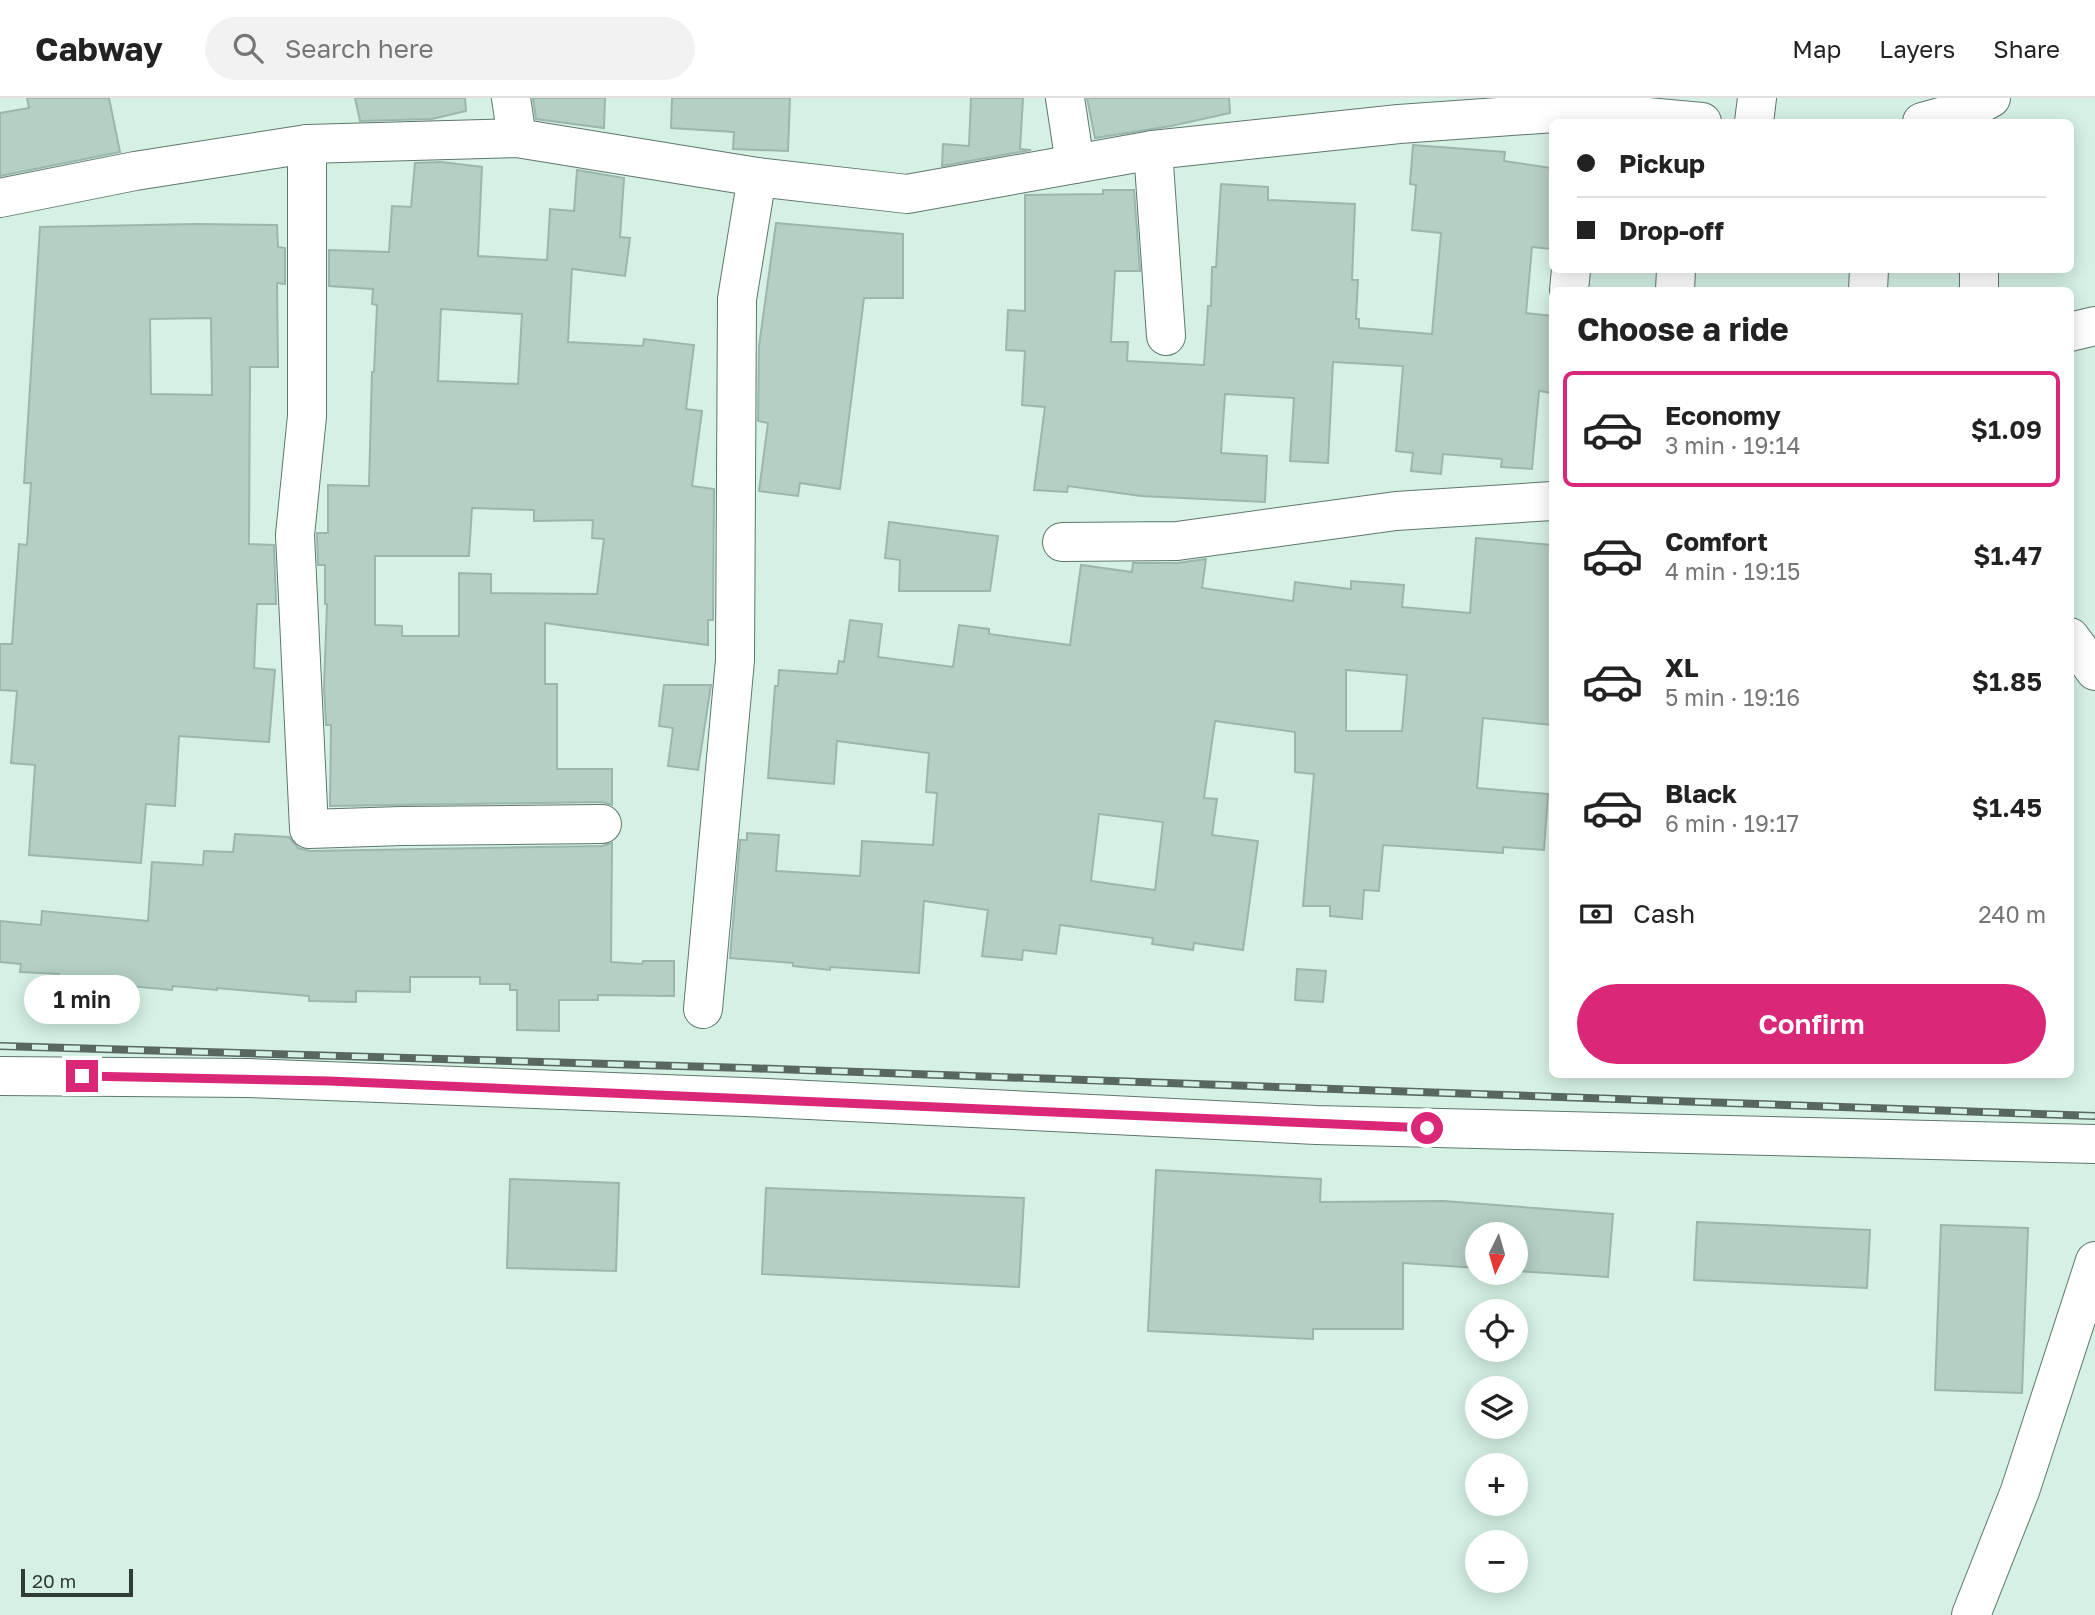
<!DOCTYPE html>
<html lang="en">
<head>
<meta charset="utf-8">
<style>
	:root { --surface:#fff; --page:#f2f2f2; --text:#222; --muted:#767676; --line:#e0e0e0; --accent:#db2777 }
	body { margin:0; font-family:"Golos Text",sans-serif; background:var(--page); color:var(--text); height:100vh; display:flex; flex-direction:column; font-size:26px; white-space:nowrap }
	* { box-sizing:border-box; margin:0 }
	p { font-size:23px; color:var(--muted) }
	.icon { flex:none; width:38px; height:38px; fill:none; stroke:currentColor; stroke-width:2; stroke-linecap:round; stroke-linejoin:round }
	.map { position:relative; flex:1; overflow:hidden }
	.side { position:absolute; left:1549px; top:189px; width:525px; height:791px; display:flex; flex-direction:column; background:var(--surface); border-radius:10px; box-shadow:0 4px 18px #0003 }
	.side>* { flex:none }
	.hud { position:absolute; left:1549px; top:21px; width:525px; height:154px; border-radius:10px; box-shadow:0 4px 18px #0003; display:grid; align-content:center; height:154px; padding:0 28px; background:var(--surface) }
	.needle { width:46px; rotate:185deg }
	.buttons { position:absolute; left:1465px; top:1124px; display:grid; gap:14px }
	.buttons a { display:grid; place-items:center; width:63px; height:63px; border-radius:50%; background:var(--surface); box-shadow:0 4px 18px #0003; font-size:35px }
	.scale { position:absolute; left:21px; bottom:18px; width:112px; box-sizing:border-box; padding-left:7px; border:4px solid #313c37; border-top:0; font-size:19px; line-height:24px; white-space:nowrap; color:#313c37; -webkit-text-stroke:5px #d5f1e4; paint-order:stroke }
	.end { position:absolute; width:32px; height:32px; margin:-16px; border:9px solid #db2777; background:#fff; box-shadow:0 0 0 4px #fff }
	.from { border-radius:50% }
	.bubble { position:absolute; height:49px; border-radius:24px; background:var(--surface); box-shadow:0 4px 18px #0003; font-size:23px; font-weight:600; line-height:49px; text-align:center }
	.hud b { display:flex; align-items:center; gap:24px; height:66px; font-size:26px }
	.hud b+b { border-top:2px solid var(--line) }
	.hud i { width:18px; height:18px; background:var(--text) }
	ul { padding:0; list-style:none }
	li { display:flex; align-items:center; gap:21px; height:116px; margin:0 14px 10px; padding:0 14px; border:4px solid transparent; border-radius:10px }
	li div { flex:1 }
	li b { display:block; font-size:26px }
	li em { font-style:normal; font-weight:600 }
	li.active { border-color:var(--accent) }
	li>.icon { width:63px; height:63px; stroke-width:1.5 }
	h2 { padding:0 28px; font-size:32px; line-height:84px }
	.pay { display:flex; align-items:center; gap:18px; height:77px; padding:0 28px; font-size:26px }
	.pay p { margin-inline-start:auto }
	.primary-button { display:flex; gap:14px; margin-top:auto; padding:14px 28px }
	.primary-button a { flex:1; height:80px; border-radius:42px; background:var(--accent); color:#fff; font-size:28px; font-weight:600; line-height:80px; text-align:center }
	header { display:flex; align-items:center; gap:42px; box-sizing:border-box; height:98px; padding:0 35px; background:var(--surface); border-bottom:2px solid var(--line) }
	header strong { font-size:33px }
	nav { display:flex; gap:38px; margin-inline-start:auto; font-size:24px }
	.search { width:490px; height:63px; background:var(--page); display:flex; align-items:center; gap:18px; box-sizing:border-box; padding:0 24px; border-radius:38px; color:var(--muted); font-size:26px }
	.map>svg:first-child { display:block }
	.building { fill:#b4d0c3; stroke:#9bb6aa; stroke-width:2; fill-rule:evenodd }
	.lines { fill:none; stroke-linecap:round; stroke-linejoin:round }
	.minor-casing { stroke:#5e776c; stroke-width:40 }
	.minor { stroke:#fff; stroke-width:38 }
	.rail-casing { stroke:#586760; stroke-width:8 }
	.rail { stroke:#d5f1e4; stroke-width:5; stroke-dasharray:16; stroke-linecap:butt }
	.route { stroke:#db2777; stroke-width:9 }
</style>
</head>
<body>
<header>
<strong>Cabway</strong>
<div class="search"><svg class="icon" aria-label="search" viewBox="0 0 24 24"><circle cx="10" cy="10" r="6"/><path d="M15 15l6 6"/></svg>Search here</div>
<nav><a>Map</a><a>Layers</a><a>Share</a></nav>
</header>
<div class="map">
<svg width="2095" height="1517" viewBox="0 0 2095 1517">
	<rect width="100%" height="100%" fill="#d5f1e4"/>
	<g class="building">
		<polygon points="27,0 109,0 120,54 0,78 0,15 29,10"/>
		<polygon points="355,0 465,0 466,13 432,21 360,23"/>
		<polygon points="533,0 605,0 604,30 536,21"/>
		<polygon points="672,0 790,0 788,53 733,51 734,34 671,30"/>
		<polygon points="971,0 1023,0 1020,51 1031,52 942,68 943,46 969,48"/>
		<polygon points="1087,0 1229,0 1230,15 1171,28 1095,40"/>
		<polygon points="1413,47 1505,54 1504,63 1552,70 1552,151 1532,149 1526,215 1552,218 1552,295 1539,293 1532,371 1501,369 1502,361 1443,356 1441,376 1411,373 1413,355 1396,353 1403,268 1333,264 1328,365 1290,363 1294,300 1225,296 1221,355 1267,358 1265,404 1141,398 1068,388 1067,394 1034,392 1045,309 1022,307 1025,253 1006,252 1008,212 1025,213 1025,97 1103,96 1103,92 1134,92 1140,173 1115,173 1111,244 1128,244 1127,263 1204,267 1208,208 1211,208 1212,169 1216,169 1221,86 1268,89 1268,102 1355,106 1352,182 1358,182 1356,221 1359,221 1359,230 1432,236 1441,135 1412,132 1416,87 1410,86"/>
		<path d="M441,64L482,69L478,158L547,162L550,111L574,113L577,72L624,80L620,139L630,140L625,178L572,171L568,244L643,248L644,241L694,247L686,311L702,313L692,388L714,391L713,522H708V547L545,525V586H557V671H612V707L602,704L330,708L331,627H326L324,590L327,506H325V467H318L317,438V435H328V387L369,388L372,274H374L377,207L372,206L373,191L329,188V152L389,154L392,108L411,109L415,65ZM441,211L522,216L518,286L438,283ZM472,410L534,412V423L593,422L592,440L604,441L597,496L491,495V476L459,475V538H402V528L375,527V458H469Z"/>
		<polygon points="776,125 903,136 903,200 864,200 840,391 800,385 798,398 759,393 768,325 758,323 759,248"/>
		<path d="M197,126L277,127L278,149L285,150V186L277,185L278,269H250L249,446L274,447L276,506H257L254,570L275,572L269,644L179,638L175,708L146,706L141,765L29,757L35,667L11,665L17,593L0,592V546H12L19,446L27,447L31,385H24L40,129ZM211,220L212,297L151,296L150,221Z"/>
		<polygon points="889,424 998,438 990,493 899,493 900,462 885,460"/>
		<path d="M1476,440L1552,447V627L1483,620L1477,690L1548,696L1544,752L1503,749V755L1383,747L1379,793L1364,792L1362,821L1330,818V808H1303L1314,676L1295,674V634L1215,623L1204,700L1217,701L1212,737L1258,743L1243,852L1194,845L1193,852L1152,846L1153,840L1060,827L1056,856L1023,852L1022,862L982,858L988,812L924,803L919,875L830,869V872L793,868V865L730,860L740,742H747V735L779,737L776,773L860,778L862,743L933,747L937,695L926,694L929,655L837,643L834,686L768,680L775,588H778L779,572L837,576L839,563L844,564L850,522L882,526L878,559L953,569L959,527L989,531V536L1070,547L1081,467L1132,474L1133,465H1177L1206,461L1202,490L1293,503L1295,484L1351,491V483L1404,487L1402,509L1470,515ZM1346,572L1407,577L1402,633H1346ZM1099,716L1163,724L1155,792L1091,783Z"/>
		<polygon points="664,587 711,587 698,672 668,668 673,630 659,628"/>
		<polygon points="235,736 289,739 298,750 310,753 602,748 612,745 611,864 642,866 643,863 674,863 674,898 598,897 598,902 559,902 559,933 517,932 517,892 510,892 510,886 480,886 480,879 410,879 410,894 356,893 356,904 309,903 309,898 217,890 217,892 173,888 172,892 109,886 109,891 58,886 59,876 20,874 21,866 0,864 0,823 41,827 42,813 148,823 152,764 203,767 204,753 233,754"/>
		<polygon points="1297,871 1326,873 1323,904 1295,902"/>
		<polygon points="1156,1072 1321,1081 1320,1104 1444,1103 1613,1116 1608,1179 1516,1173 1516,1136 1477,1136 1477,1170 1403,1165 1403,1231 1313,1231 1313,1241 1148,1233"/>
		<polygon points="510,1081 619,1085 616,1173 507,1170"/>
		<polygon points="766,1090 1024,1100 1019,1189 762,1176"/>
		<polygon points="1697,1124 1870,1132 1867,1190 1694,1182"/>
		<polygon points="1941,1127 2028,1130 2022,1295 1935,1292"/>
	</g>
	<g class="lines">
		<defs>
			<g id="minor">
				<polyline points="511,0 517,40"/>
				<polyline points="1065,0 1075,66"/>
				<polyline points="1754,24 1757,0"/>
				<polyline points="1922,24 1973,10 1991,0"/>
				<polyline points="307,46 307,318 295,437 309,731 402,728 602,726"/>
				<polyline points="1153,52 1166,238"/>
				<polyline points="0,100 135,73 307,46 517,40 757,79 907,96 1153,52 1399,26 1583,13 1702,24"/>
				<polyline points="1979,172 1979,192"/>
				<polyline points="1569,192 1571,172"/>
				<polyline points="1675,192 1676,172"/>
				<polyline points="1868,192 1869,172"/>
				<polyline points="2070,234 2095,228"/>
				<polyline points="1062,444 1177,443 1396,413 1552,403"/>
				<polyline points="2070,539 2095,573"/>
				<polyline points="703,911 735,562 737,201 757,79"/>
				<polyline points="0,978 247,980 768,1000 1316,1027 2095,1046"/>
				<polyline points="1971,1517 2020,1393 2095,1163"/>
			</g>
		</defs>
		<use href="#minor" class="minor-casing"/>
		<use href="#minor" class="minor"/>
		<defs>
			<polyline id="rail" points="0,948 746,970 2095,1018"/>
		</defs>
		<use href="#rail" class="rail-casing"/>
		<use href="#rail" class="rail"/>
	</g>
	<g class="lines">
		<polyline class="route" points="82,978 329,983 1427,1030"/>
	</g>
</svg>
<div class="buttons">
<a><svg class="needle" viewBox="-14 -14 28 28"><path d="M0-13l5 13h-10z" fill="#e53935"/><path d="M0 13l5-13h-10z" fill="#767676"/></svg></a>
<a><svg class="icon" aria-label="locate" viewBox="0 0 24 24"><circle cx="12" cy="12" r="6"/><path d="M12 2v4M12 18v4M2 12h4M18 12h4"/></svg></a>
<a><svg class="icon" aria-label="layers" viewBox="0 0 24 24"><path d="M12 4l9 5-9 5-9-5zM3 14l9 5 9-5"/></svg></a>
<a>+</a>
<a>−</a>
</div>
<div class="scale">20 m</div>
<i class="end from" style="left:1427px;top:1030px"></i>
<i class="end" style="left:82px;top:978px"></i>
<div class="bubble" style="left:24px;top:877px;width:116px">1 min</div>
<div class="hud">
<b><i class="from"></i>Pickup</b>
<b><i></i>Drop-off</b>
</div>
<section class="side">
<h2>Choose a ride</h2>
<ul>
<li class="active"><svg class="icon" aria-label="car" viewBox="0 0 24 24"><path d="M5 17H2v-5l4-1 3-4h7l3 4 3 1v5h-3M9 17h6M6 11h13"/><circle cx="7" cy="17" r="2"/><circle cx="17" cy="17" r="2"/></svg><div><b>Economy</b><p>3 min · 19:14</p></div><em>$1.09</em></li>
<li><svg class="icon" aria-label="car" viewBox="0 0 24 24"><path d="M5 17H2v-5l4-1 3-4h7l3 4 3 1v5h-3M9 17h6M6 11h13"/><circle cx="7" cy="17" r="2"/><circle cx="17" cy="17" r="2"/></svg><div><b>Comfort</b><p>4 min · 19:15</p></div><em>$1.47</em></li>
<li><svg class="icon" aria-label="car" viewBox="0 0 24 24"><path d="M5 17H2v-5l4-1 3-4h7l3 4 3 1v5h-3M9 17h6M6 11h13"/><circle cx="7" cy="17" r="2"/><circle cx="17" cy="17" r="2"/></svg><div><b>XL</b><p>5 min · 19:16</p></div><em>$1.85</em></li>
<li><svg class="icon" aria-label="car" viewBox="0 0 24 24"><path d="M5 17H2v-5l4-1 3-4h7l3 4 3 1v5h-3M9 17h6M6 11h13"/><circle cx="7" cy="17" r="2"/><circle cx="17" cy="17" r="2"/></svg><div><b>Black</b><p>6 min · 19:17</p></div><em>$1.45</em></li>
</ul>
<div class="pay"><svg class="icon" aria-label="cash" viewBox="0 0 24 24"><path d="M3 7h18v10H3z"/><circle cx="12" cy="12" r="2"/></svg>Cash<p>240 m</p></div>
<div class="primary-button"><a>Confirm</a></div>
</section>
</div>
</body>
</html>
